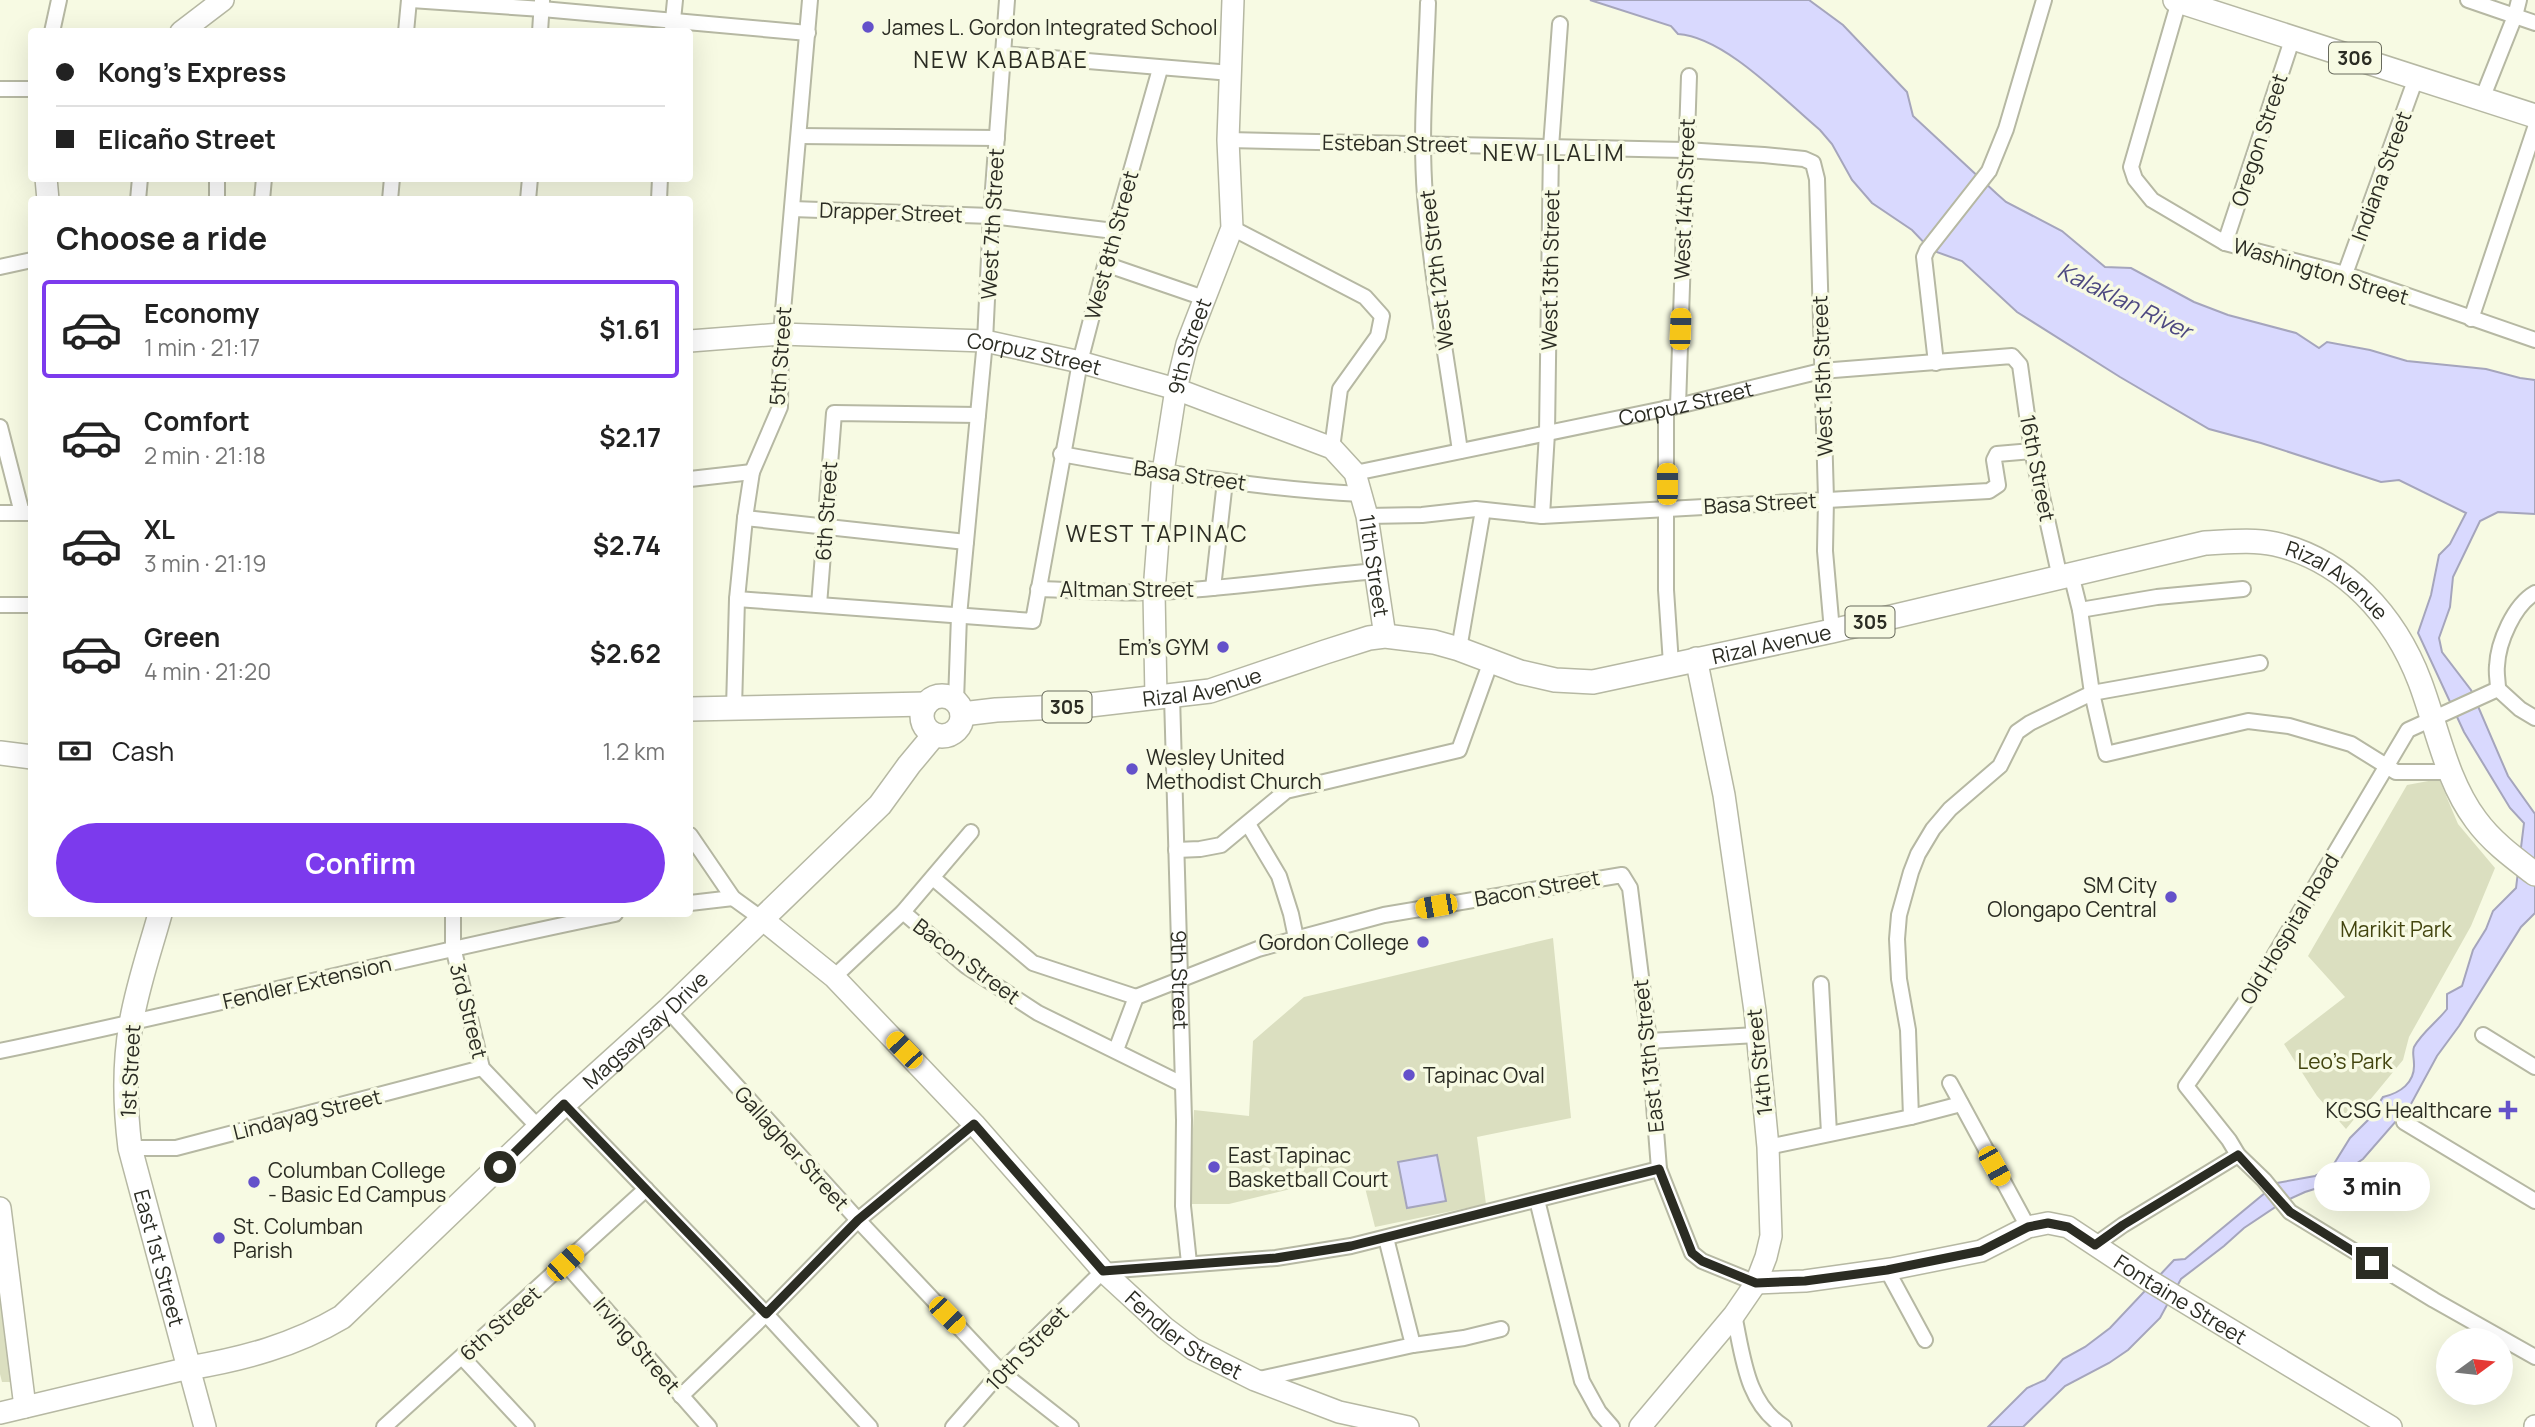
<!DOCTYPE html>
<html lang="en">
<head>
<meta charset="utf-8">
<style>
	:root { --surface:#fff; --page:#f6f6f6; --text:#222; --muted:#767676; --line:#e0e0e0; --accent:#7c3aed }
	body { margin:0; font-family:Manrope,sans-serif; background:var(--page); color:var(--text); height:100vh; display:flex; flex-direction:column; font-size:26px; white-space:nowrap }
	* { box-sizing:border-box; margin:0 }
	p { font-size:23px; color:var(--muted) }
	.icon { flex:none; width:38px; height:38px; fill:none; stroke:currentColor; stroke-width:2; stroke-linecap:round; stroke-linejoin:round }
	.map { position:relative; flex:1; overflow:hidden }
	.drawer { position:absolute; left:28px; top:196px; width:665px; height:721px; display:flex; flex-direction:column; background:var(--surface); border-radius:7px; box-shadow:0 7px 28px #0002 }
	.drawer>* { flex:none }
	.banner { position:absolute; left:28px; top:28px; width:665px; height:154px; border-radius:7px; box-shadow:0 7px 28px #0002; display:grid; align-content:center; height:154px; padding:0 28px; background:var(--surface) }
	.needle { width:46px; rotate:75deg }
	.fabs { position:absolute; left:2436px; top:1328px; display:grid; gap:14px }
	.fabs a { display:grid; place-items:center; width:77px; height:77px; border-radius:50%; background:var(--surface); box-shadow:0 7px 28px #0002; font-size:35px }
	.end { position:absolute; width:32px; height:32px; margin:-16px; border:9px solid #2b2c23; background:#fff; box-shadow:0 0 0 4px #fff }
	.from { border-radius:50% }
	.bubble { position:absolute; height:49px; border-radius:24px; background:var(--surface); box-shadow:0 7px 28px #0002; font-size:23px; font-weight:700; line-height:49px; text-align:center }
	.car { position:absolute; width:21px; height:42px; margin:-21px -10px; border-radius:9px; box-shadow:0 0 5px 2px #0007; background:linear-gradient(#f5c518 24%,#345 0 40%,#f5c518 0 76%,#345 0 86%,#f5c518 0) }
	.banner b { display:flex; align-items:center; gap:24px; height:66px; font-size:26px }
	.banner b+b { border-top:2px solid var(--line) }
	.banner i { width:18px; height:18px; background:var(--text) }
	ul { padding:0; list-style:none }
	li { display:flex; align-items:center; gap:21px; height:98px; margin:0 14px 10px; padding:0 14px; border:4px solid transparent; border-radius:7px }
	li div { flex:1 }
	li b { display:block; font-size:26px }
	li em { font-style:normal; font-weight:700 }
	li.selected { border-color:var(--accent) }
	li>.icon { width:63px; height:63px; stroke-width:1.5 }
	h2 { padding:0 28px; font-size:32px; line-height:84px }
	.pay { display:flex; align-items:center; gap:18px; height:77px; padding:0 28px; font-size:26px }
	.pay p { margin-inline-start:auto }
	.action { display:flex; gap:14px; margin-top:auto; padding:14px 28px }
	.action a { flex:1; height:80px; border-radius:42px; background:var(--accent); color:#fff; font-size:28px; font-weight:700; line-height:80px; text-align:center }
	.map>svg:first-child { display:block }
	.green { fill:#dbdfc0 }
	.water { fill:#d9d9fe; stroke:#a5a5bc; stroke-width:2 }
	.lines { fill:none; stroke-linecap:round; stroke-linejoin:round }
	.street-casing { stroke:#b6b8a3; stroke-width:18 }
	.secondary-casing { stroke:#b6b8a3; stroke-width:24 }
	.primary-casing { stroke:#b6b8a3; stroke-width:26 }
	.street { stroke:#fff; stroke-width:14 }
	.secondary { stroke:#fff; stroke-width:21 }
	.primary { stroke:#fff; stroke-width:23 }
	.route { stroke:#2b2c23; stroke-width:9 }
	.poi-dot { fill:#6451ca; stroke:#f7fae3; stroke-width:2.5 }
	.labels { text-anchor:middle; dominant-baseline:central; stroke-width:7; stroke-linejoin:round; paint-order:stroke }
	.shield { fill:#f7fae3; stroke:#686a5d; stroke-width:2 }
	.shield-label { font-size:19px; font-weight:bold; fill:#2b2c23 }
	.poi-label { font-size:21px; fill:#2b2c23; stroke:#f7fae3; text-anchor:start }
	.street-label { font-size:21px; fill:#2b2c23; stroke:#f7fae3 }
	.park-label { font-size:21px; fill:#43450f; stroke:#f7fae3 }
	.neighbourhood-label { font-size:23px; letter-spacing:2px; fill:#2b2c23; stroke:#f7fae3 }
	.water-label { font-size:23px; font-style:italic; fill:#4d4881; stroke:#f7fae3 }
</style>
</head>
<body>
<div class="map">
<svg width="2535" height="1427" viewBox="0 0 2535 1427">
	<rect width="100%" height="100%" fill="#f7fae3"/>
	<g class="green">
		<polygon points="2439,779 2458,824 2495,868 2471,926 2409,1037 2403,1060 2346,1129 2317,1096 2284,1044 2345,997 2308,956 2407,785"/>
		<polygon points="1553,938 1571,1118 1477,1137 1486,1204 1375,1227 1361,1172 1229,1204 1189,1204 1194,1110 1249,1116 1253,1041 1304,997"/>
		<polygon points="0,1297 11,1382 2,1382 0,1374"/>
	</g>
	<g class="water">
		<path d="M1590,0H1809L1843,25L1907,92L1913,116L1997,194L2006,202L2062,231L2105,267L2131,268L2194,302L2228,315L2296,333L2319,348L2327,342L2370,350L2407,361L2486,369L2520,378L2535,380V514L2498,512L2480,521L2453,577L2450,607L2439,638L2442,652L2471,690L2508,776L2535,814V913L2521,927L2459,1026L2437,1056L2411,1104L2363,1159L2324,1186L2305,1192L2283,1202L2244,1228L2224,1246L2181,1279L2160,1318L2128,1350L2109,1363L2065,1386L2023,1427H1988L2027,1388L2045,1380L2063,1359L2085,1347L2110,1328L2174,1260L2185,1259L2277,1183L2315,1176L2332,1167L2350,1138L2368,1120L2383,1097C2400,1093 2415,1083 2414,1064C2414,1058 2412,1052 2414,1047C2422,1032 2437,1022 2447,1009V994L2462,986L2473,950L2486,929L2493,911L2516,888L2524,823L2510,808L2464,732L2418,633L2431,595L2439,555L2450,544L2466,513L2399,480L2381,482L2261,443L2209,429L2120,377L2017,312L1962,261L1931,250L1912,230L1872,203L1852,180L1832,144L1820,130C1784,100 1725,37 1678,34L1671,26Z"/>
		<polygon points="1437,1155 1446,1201 1407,1208 1398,1162"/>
	</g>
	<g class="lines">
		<defs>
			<g id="street">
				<polyline points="411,0 542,9 808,33"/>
				<polyline points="2468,0 2535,23"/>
				<polyline points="2179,1 2131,167 2135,179 2152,200 2225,243 2345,274 2535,340"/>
				<path d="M1428,3C1426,67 1420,132 1425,196C1432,281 1448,366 1460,451"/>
				<polyline points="672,30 675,0"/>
				<polyline points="52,32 59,0"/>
				<polyline points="406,32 409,0"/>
				<polyline points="540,32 542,1"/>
				<polyline points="1003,54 1231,73"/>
				<polyline points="0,89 32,89"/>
				<polyline points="2482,99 2515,16 2519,0"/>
				<polyline points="799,136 997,138"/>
				<polyline points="1228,140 1685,150 1764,155 1804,159 1813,163 1817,179 1826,499 1825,551 1832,631"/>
				<polyline points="138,200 140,178"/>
				<polyline points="217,200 217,178"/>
				<polyline points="262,200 264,178"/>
				<polyline points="390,200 392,178"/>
				<polyline points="528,200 530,178"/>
				<polyline points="659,200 660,178"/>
				<polyline points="792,209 991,216 1114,231"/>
				<polyline points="1232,228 1365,297 1382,316 1378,336 1340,389 1332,448"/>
				<polyline points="2225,243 2293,37"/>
				<polyline points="1105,264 1204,298"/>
				<polyline points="0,267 32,260"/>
				<polyline points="2345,274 2416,78"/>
				<polyline points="2471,319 2535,128"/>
				<polyline points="1936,363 1924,257 1927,250 1989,171 2006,129 2044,0"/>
				<polyline points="1678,406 1689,76"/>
				<polyline points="1666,408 1666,590 1671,664"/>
				<polyline points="0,427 22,513"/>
				<path d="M1061,454C1160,472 1260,489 1361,494"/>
				<path id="s1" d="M1355,473L1678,406L1821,371L2012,356L2020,365L2032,451L2060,578"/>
				<polyline points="690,479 752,472"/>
				<polyline points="0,513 32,513"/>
				<polyline points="1367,516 1422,515 1476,509 1542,516 1989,491 1998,485 1994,460 1997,454 2032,451"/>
				<polyline points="1542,516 1547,433 1551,147 1560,24"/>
				<polyline points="745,518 966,542"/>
				<polyline points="2071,574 2080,610 2092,693 2106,754 2248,721 2289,726 2351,744 2396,772 2451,772"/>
				<polyline points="1213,588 1225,481"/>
				<path d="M1038,589C1077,590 1118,594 1157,592C1230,589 1303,577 1377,571"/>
				<polyline points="737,599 1033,621 1080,362 1114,231 1160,69"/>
				<polyline points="0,605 32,605"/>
				<polyline points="819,605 834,413 978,415"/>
				<polyline points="2080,610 2157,597 2243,589"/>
				<polyline points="1459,649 1483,510"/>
				<polyline points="2498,689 2408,730 2255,988 2186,1086 2229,1140 2238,1155 2264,1180 2290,1212 2434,1300 2535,1357"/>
				<path d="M2498,689C2498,681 2496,673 2497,666C2498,642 2514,605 2535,593"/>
				<polyline points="2498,689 2520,709 2535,718"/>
				<path id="s2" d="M1172,696L1184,1120L1183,1206L1189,1263"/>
				<polyline points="956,701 959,616 985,341 991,216 1007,0"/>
				<polyline points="734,708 737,599 745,518 752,472 780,407 781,334 810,0"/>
				<polyline points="1248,824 1279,876 1291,914 1296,938"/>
				<polyline points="690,835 733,898 762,919"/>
				<polyline points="1176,850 1200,849 1221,845 1286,791 1459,750 1491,661"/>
				<polyline points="933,878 1033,963 1136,997"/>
				<polyline points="690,903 733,898"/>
				<polyline points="903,912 966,966 1038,1013 1182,1084"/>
				<polyline points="453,914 453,947 482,1068 540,1129"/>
				<polyline points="834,977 903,912 971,832"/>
				<polyline points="1821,984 1829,1133"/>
				<polyline points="668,1010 858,1220 1001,1372 1071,1427"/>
				<polyline points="2483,1035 2535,1067"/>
				<polyline points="1649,1041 1757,1035"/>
				<polyline points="1116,1050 1136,997 1258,949 1384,915 1622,875 1630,888 1649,1041 1659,1169 1692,1253 1702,1261 1756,1283"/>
				<path d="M0,1051C206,1008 409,956 615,914"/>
				<polyline points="1950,1083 2028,1227"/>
				<polyline points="564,1104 766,1314 870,1427"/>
				<polyline points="1911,1117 1908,1030 1899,979 1897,939 1899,915 1911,872 1918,854 1933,829 1950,809 2000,766 2017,732 2030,723 2092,693 2260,663"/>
				<polyline points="2404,1122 2535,1201"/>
				<polyline points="1768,1147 1911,1117 1961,1104"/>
				<polyline points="130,1148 176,1148 482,1068"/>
				<polyline points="1537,1200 1582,1381 1599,1412 1612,1427"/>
				<polyline points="2095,1245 2123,1225 2238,1155"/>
				<polyline points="565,1263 709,1427"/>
				<polyline points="1887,1270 1925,1340"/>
				<path d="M1734,1315C1743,1356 1746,1403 1784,1427"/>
				<polyline points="1413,1345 1464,1338 1501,1329"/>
				<polyline points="462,1357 527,1427"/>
				<polyline points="1255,1380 1413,1345 1386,1238"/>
				<polyline points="681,1396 766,1314 858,1220 974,1124"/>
				<polyline points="384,1427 646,1189"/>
				<polyline points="953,1427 1001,1372 1103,1271 1276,1258 1351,1246 1659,1169"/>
			</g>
			<g id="secondary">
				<polyline points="181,32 223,0"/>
				<polyline points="46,178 48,200"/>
				<path id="s3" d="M690,341L781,334L985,341L1080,362L1176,389L1332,448L1355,473L1367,516L1385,636"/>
				<path id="s4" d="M1156,698L1154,592L1163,472L1176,389L1187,344L1232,228L1228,140L1233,0"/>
				<path id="s5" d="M762,919L834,977L974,1124L1103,1271L1165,1328L1193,1349L1255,1380L1339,1412L1408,1427"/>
				<polyline points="0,1208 25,1407"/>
				<path id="s6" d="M1756,1283L1805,1281L1891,1269L1981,1251L2028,1227L2048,1223L2068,1227L2145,1278L2391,1427"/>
				<polyline points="0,1413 189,1368 205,1427"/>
				<polyline points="1640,1427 1734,1315 1756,1283 1766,1257 1771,1236 1768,1147 1755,1011 1724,795 1696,658"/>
				<polyline points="2535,1427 2535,1426"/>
			</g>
			<g id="primary">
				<polyline points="2175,0 2535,116"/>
				<circle cx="942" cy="716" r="20"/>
				<polyline points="690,709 926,704"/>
				<path id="s7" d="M962,714L996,710L1081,706L1210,691L1325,652L1369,638L1385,636L1434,642L1459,649L1520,672L1555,680L1593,682L1832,631L2205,543C2228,542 2252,539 2275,544C2345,560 2395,616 2420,682C2437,727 2446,780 2476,820C2492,842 2514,858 2535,874"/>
				<polyline points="0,753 32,757"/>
				<path id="s8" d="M160,914C150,950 137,987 131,1024C124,1064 125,1108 130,1148L189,1368C243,1359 295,1345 342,1317L564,1104L668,1010L880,805L909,765L934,735"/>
			</g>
		</defs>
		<use href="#street" class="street-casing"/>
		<use href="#secondary" class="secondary-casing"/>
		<use href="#primary" class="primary-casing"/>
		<use href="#street" class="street"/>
		<use href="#secondary" class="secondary"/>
		<use href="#primary" class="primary"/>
	</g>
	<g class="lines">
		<polyline class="route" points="500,1167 564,1104 766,1314 858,1220 974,1124 1103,1271 1276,1258 1351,1246 1659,1169 1692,1253 1702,1261 1756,1283 1805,1281 1887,1270 1981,1251 2028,1227 2048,1223 2068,1227 2095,1245 2123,1225 2238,1155 2290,1212 2372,1263"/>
	</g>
	<g class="poi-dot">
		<circle cx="868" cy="27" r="7"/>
		<circle cx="1223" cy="647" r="7"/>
		<circle cx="1132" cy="769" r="7"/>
		<circle cx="2171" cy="897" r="7"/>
		<circle cx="1423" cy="942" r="7"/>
		<circle cx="1409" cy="1075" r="7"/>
		<path d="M2504.5 1099.5h7v7h7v7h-7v7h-7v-7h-7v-7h7z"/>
		<circle cx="1214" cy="1167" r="7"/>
		<circle cx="254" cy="1182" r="7"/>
		<circle cx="219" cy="1238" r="7"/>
	</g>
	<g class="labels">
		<g class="shield">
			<rect x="2329" y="42.5" width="52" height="31" rx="5"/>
			<rect x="1845.5" y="606.5" width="49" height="31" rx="5"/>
			<rect x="1042.5" y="691.5" width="49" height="31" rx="5"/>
		</g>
		<g class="shield-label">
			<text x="2355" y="58">306</text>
			<text x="1870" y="622">305</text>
			<text x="1067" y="707">305</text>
		</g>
		<g class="poi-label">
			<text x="882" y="27">James L. Gordon Integrated School</text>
			<text x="1209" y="647" text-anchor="end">Em's GYM</text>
			<text x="1146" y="757">Wesley United<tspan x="1146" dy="24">Methodist Church</tspan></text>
			<text x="2157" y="885" text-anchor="end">SM City<tspan x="2157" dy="24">Olongapo Central</tspan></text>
			<text x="1409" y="942" text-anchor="end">Gordon College</text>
			<text x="1423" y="1075">Tapinac Oval</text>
			<text x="2492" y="1110" text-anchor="end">KCSG Healthcare</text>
			<text x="1228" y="1155">East Tapinac<tspan x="1228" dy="24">Basketball Court</tspan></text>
			<text x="268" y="1170">Columban College<tspan x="268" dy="24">- Basic Ed Campus</tspan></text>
			<text x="233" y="1226">St. Columban<tspan x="233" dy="24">Parish</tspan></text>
		</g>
		<g class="street-label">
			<text transform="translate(2259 140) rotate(-72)">Oregon Street</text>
			<text transform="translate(1395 143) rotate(1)">Esteban Street</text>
			<text transform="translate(2381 176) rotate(-70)">Indiana Street</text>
			<text transform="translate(1684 199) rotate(-88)">West 14th Street</text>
			<text transform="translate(891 212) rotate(2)">Drapper Street</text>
			<text transform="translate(992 224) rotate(-87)">West 7th Street</text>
			<text transform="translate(1111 245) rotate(-75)">West 8th Street</text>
			<text transform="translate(1436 270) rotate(-97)">West 12th Street</text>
			<text transform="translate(1550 270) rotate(-89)">West 13th Street</text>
			<text transform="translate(2321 271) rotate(17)">Washington Street</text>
			<text stroke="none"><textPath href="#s4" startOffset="355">9th Street</textPath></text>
			<text transform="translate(780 356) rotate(-86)">5th Street</text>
			<text stroke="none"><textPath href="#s3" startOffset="346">Corpuz Street</textPath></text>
			<text transform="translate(1822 376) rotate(-92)">West 15th Street</text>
			<text stroke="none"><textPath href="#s1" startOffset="338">Corpuz Street</textPath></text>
			<text transform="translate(2038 468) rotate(79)">16th Street</text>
			<text transform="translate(1190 475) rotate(8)">Basa Street</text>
			<text transform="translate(1760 503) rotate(-3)">Basa Street</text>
			<text transform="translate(826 511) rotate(-86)">6th Street</text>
			<text stroke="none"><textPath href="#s3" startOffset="788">11th Street</textPath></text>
			<text stroke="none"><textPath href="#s7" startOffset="1418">Rizal Avenue</textPath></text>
			<text x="1127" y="589">Altman Street</text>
			<text stroke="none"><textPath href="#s7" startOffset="830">Rizal Avenue</textPath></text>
			<text stroke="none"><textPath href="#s7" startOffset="242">Rizal Avenue</textPath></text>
			<text transform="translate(1537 888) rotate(-10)">Bacon Street</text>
			<text transform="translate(2289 929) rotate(-59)">Old Hospital Road</text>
			<text transform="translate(967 961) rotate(37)">Bacon Street</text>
			<text stroke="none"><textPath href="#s2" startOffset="284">9th Street</textPath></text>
			<text transform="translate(307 982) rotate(-13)">Fendler Extension</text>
			<text transform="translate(469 1011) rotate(76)">3rd Street</text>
			<text stroke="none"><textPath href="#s8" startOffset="1046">Magsaysay Drive</textPath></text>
			<text transform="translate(1648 1056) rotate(-96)">East 13th Street</text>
			<text transform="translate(1759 1062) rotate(-96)">14th Street</text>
			<text transform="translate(130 1071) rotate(-87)">1st Street</text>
			<text transform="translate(307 1114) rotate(-14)">Lindayag Street</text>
			<text transform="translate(792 1148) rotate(48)">Gallagher Street</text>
			<text stroke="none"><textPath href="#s8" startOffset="352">East 1st Street</textPath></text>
			<text stroke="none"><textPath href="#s6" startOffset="455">Fontaine Street</textPath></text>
			<text transform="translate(500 1323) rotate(-42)">6th Street</text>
			<text stroke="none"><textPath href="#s5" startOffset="595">Fendler Street</textPath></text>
			<text transform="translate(637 1345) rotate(49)">Irving Street</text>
			<text transform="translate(1027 1348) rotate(-46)">10th Street</text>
		</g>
		<g class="park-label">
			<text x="2396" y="929">Marikit Park</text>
			<text x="2345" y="1061">Leo's Park</text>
		</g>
		<g class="neighbourhood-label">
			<text x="1001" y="59">NEW KABABAE</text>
			<text x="1554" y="152">NEW ILALIM</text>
			<text x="1157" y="533">WEST TAPINAC</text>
		</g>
		<g class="water-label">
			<text transform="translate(2125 300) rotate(26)">Kalaklan River</text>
		</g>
	</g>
</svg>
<div class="fabs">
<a><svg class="needle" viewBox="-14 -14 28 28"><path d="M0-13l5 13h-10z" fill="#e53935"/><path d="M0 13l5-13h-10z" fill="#767676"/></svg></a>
</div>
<i class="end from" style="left:500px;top:1167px"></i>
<i class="end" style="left:2372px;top:1263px"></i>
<div class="bubble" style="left:2314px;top:1162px;width:116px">3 min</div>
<i class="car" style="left:1680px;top:329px;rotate:2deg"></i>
<i class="car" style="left:1667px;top:484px;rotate:0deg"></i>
<i class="car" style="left:1436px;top:906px;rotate:260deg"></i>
<i class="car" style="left:904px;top:1050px;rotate:316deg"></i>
<i class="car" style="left:1994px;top:1166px;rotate:151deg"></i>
<i class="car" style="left:565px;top:1263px;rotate:47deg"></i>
<i class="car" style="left:947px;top:1315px;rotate:136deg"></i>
<div class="banner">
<b><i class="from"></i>Kong's Express</b>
<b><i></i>Elicaño Street</b>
</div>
<section class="drawer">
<h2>Choose a ride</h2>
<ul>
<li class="selected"><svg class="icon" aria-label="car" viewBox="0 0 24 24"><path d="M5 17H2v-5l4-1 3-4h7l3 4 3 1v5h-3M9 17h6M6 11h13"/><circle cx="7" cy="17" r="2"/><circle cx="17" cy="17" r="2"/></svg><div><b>Economy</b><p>1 min · 21:17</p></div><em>$1.61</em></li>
<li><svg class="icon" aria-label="car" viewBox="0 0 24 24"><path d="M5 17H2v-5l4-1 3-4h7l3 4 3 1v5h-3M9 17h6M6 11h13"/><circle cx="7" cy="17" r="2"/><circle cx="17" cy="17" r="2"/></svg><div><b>Comfort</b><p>2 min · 21:18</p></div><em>$2.17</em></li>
<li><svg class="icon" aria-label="car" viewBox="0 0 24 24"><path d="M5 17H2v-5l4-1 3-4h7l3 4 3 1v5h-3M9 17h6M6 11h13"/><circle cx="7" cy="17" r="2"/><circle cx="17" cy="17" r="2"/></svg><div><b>XL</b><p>3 min · 21:19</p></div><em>$2.74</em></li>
<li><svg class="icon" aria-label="car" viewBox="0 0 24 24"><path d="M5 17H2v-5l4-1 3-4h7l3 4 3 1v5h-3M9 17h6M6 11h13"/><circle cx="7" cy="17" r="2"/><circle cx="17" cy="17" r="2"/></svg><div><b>Green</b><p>4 min · 21:20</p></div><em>$2.62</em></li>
</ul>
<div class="pay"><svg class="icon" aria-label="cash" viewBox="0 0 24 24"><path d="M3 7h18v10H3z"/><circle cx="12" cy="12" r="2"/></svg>Cash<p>1.2 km</p></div>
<div class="action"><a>Confirm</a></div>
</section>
</div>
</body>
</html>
